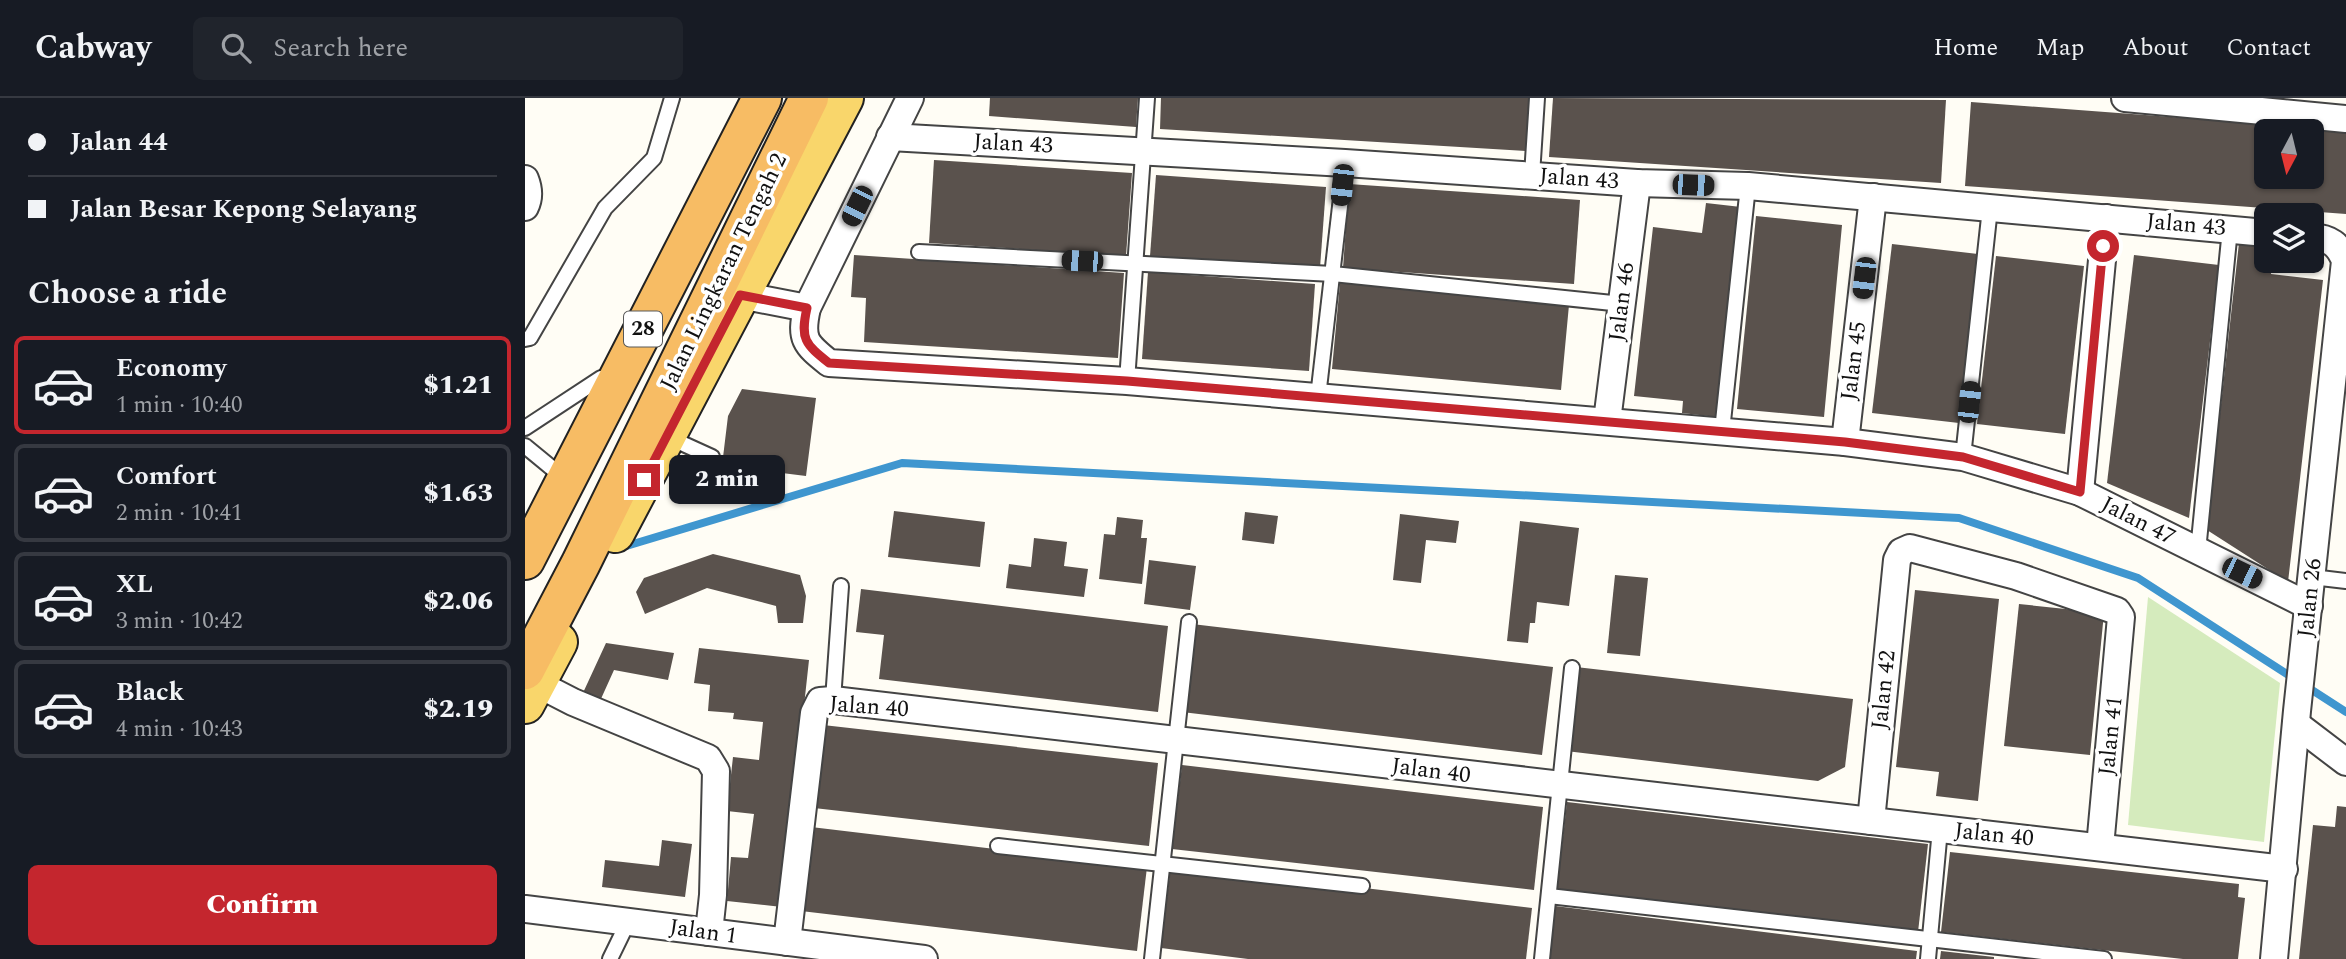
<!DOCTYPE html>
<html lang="en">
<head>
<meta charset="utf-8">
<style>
	:root { --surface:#171b24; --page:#20242c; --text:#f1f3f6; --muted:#9ea1a6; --line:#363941; --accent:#c4262e }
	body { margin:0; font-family:Spectral,serif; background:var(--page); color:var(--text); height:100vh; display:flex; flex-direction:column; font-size:26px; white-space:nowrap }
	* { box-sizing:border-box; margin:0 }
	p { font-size:23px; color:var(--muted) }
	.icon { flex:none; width:38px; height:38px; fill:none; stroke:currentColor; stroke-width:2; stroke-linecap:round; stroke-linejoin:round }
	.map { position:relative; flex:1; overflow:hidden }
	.sheet { display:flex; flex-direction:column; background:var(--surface); width:525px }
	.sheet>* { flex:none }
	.guide { display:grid; align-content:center; height:154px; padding:0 28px; background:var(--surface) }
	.needle { width:46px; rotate:187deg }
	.controls { position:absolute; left:1729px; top:21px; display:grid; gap:14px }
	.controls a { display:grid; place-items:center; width:70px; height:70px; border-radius:10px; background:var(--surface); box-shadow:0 2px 5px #0004; font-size:35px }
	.end { position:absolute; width:32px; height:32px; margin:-16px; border:9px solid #c4262e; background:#fff; box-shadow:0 0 0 4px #fff }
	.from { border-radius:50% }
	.bubble { position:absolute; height:49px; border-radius:10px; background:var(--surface); box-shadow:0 2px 5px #0004; font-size:23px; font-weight:800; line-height:49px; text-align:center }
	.car { position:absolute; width:21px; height:42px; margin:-21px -10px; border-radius:9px; box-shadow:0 0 5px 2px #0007; background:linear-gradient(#222 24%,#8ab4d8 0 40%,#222 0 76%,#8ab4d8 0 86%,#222 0) }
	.guide b { display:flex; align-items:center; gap:24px; height:66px; font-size:26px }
	.guide b+b { border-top:2px solid var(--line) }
	.guide i { width:18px; height:18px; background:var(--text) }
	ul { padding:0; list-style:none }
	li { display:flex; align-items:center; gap:21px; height:98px; margin:0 14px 10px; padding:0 14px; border:4px solid var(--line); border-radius:10px }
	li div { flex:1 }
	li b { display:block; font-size:26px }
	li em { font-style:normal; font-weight:800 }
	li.current { border-color:var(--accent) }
	li>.icon { width:63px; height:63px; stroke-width:1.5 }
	h2 { padding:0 28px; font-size:32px; line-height:84px }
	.button { display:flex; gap:14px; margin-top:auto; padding:14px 28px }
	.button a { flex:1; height:80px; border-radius:10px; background:var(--accent); color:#fff; font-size:28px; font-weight:800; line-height:80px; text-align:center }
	header { display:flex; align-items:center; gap:42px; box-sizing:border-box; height:98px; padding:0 35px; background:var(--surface); border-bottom:2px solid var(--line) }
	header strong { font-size:33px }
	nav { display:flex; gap:38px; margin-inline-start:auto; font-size:24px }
	.search { width:490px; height:63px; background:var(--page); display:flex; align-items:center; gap:18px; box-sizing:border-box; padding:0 24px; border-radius:10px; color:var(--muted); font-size:26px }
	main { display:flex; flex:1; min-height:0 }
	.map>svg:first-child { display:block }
	.green { fill:#d5ebbd }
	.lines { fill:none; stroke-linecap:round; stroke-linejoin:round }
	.stream { stroke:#3f96cf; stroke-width:8 }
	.building { fill:#5a524d; fill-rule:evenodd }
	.service-casing { stroke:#444; stroke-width:18 }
	.minor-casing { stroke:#444; stroke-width:30 }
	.primary-casing { stroke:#222; stroke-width:42 }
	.trunk-casing { stroke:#222; stroke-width:42 }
	.service { stroke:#fff; stroke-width:14 }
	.minor { stroke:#fff; stroke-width:26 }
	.primary { stroke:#f9d66b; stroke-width:38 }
	.trunk { stroke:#f7bc64; stroke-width:38 }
	.route { stroke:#c4262e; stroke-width:9 }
	.labels { text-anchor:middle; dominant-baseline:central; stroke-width:7; stroke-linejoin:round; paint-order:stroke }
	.shield { fill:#fff; stroke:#585858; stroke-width:2 }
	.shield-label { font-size:21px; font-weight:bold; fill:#111 }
	.street-label { font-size:23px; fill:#111; stroke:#fff }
</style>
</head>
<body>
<header>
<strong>Cabway</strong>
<div class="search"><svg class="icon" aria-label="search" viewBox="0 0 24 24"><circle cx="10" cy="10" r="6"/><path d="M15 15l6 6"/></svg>Search here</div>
<nav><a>Home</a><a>Map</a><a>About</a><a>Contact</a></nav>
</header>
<main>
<section class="sheet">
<div class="guide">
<b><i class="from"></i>Jalan 44</b>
<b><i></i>Jalan Besar Kepong Selayang</b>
</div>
<h2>Choose a ride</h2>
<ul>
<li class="current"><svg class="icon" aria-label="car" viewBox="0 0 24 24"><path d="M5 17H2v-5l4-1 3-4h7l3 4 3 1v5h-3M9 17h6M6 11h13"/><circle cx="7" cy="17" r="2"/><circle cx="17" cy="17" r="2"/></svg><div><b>Economy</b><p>1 min · 10:40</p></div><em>$1.21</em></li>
<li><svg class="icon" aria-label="car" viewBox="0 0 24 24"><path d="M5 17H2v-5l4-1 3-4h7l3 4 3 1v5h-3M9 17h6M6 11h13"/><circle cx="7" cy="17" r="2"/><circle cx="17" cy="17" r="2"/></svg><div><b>Comfort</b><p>2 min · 10:41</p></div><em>$1.63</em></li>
<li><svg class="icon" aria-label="car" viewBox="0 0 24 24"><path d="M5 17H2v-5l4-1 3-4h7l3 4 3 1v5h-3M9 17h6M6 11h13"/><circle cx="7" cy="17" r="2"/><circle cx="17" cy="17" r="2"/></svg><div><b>XL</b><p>3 min · 10:42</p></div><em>$2.06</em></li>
<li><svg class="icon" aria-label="car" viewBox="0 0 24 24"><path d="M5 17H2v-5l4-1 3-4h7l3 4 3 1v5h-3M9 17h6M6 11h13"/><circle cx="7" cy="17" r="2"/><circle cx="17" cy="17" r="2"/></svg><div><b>Black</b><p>4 min · 10:43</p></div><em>$2.19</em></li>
</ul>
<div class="button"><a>Confirm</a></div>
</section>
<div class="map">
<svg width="1821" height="861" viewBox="0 0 1821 861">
	<rect width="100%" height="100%" fill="#fffdf5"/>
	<polygon class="green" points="1623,499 1755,585 1739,744 1603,727"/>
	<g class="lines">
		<polyline class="stream" points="98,449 377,365 1434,420 1613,480 1821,614"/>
	</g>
	<g class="building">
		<polygon points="465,0 613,0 611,29 464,18"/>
		<polygon points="636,0 1005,0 1002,53 635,31"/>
		<polygon points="1028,0 1421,2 1416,85 1024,59"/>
		<path d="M1446,4L1821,32V116L1440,88ZM1741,33H1787V79H1741Z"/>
		<polygon points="409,62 607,75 601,158 404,145"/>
		<polygon points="631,77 801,89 795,170 625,158"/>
		<polygon points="824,86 1055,102 1049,186 818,170"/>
		<polygon points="1181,105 1216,109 1192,319 1157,315 1158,303 1109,298 1128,129 1177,135"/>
		<polygon points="1231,118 1317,127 1299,319 1212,311"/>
		<polygon points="1714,145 1741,148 1741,163 1747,163 1746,176 1798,182 1763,484 1682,432"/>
		<polygon points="1367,146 1453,156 1434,325 1347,315"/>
		<polygon points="329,157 599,175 593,260 339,244 341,200 326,199"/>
		<polygon points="1609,157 1694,167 1664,420 1582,385"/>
		<polygon points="1471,158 1559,168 1540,336 1452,326"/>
		<polygon points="623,174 790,186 784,273 617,261"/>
		<polygon points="815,185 1044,207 1036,292 807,271"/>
		<polygon points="217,291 291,300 281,378 224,371 222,388 195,384 203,318"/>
		<polygon points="369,413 460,424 455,469 363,459"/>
		<polygon points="720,414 753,418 749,446 717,442"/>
		<polygon points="875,416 934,423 931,445 901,442 896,485 868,482"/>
		<polygon points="592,419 618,422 616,440 622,440 617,486 574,481 579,436 590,437"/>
		<polygon points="995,423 1054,430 1044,508 1012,504 1010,525 1005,525 1003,545 982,543"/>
		<polygon points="509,440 542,444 539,468 563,471 559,499 481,490 484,466 506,469"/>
		<polygon points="188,456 275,477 281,498 278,525 253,525 251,508 182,490 120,516 111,494 119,480"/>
		<polygon points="624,462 671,468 665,512 619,506"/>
		<polygon points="1090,477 1123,480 1115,558 1082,555"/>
		<polygon points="336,491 643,528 633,614 354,581 359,537 331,534"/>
		<polygon points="1390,492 1474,501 1453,703 1411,698 1414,674 1371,669"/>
		<polygon points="1494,506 1579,515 1565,657 1479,648"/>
		<polygon points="667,526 1028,569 1017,657 657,614"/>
		<polygon points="81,545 149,555 143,582 89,572 75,603 57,597"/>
		<polygon points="174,550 284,562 257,809 202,803 206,759 223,760 229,716 202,713 208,659 234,662 238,624 208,621 209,615 183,613 185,587 169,585"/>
		<polygon points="1051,569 1328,601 1320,669 1293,683 1041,653"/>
		<polygon points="298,627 633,665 624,748 289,710"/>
		<polygon points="657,667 1018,709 1009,792 647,751"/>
		<polygon points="1042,704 1403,746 1393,834 1032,792"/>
		<polygon points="1812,708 1821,709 1821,861 1774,861 1788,727 1810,729"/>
		<polygon points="286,729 622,769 612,853 276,813"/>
		<polygon points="137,742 167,746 160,799 77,789 80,762 134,768"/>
		<polygon points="1425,754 1714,786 1713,799 1720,800 1713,861 1658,861 1416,834"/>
		<polygon points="646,767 1007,810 1001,861 723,861 636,850"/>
		<polygon points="1030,808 1392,853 1391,861 1024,861"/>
		<polygon points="1416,853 1469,859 1469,861 1415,861"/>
	</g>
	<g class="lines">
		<defs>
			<g id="service">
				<polyline points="1007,77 1012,0"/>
				<polyline points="394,154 808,176 1097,206"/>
				<polyline points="0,241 5,240 80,110 129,60 147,0"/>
				<polyline points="602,283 622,0"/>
				<polyline points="793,299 820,65"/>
				<polyline points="0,330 76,280"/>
				<polyline points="1197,333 1223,88"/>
				<polyline points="143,339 187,359"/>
				<polyline points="0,348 28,371"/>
				<polyline points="1438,359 1465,110"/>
				<polyline points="1673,453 1705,131"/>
				<polyline points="1787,479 1821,483"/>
				<polyline points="308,602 316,488"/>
				<polyline points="473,748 837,788"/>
				<polyline points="1024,798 1579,861"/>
				<polyline points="85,861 103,824"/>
				<polyline points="627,861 664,524"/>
				<polyline points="1017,861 1047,570"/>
				<polyline points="1403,861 1415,731"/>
			</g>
			<g id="minor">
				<path d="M385,0L282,210C275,241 280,246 304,265L602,283L1320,344L1438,359L1555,394L1784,508"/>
				<polyline points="1600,0 1821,21"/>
				<polyline points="365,39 820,65 1112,85 1223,88 1741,135"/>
				<path d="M0,81C4,91 5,99 0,109"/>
				<polyline points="215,197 282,210"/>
				<polyline points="1082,323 1112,85"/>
				<polyline points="1320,344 1348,99"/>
				<polyline points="1555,394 1581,120"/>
				<polyline points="11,585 48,604 183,660 191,673 188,797 184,834"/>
				<polyline points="1771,626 1821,664"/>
				<polyline points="1346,723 1372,462 1376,454 1385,450 1491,478 1592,513 1596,519 1575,749"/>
				<polyline points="0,811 399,861"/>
				<polyline points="262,844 289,615 295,603 308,602 1759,771"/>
				<path d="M1749,861L1772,613L1820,163C1814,146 1804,140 1787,139"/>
			</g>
			<g id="primary">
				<polyline points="90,435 319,0"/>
				<polyline points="0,606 33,544"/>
			</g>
			<g id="trunk">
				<polyline points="0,462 237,0"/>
				<polyline points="0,572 56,465 284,0"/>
			</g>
		</defs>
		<use href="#service" class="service-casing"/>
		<use href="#minor" class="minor-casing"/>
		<use href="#primary" class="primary-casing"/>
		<use href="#trunk" class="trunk-casing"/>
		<use href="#service" class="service"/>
		<use href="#minor" class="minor"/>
		<use href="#primary" class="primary"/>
		<use href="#trunk" class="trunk"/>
	</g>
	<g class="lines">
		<path class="route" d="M119,382L215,197L282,210C275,241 280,246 304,265L602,283L1320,344L1438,359L1555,394L1578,148"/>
	</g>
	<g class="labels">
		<rect class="shield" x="99" y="213.5" width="38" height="35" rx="5"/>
		<g class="shield-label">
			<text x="118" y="231">28</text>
		</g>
		<g class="street-label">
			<text transform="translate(488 46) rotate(3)">Jalan 43</text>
			<text transform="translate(1054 81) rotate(4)">Jalan 43</text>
			<text transform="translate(1661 127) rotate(5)">Jalan 43</text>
			<text transform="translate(199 174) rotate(-64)">Jalan Lingkaran Tengah 2</text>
			<text transform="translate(1097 204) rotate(-83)">Jalan 46</text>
			<text transform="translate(1329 263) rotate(-83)">Jalan 45</text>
			<text transform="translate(1613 423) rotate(27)">Jalan 47</text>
			<text transform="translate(1785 500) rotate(-84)">Jalan 26</text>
			<text transform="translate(1359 592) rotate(-84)">Jalan 42</text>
			<text transform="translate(344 609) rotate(4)">Jalan 40</text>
			<text transform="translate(1586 638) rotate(-84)">Jalan 41</text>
			<text transform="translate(906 673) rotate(7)">Jalan 40</text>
			<text transform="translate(1469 737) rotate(6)">Jalan 40</text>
			<text transform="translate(178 834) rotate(8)">Jalan 1</text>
		</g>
	</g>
</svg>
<div class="controls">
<a><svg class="needle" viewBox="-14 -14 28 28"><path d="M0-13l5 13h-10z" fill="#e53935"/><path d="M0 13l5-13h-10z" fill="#9ea1a6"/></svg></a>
<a><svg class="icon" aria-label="layers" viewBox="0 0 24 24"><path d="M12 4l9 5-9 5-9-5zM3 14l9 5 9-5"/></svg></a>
</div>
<i class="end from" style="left:1578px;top:148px"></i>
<i class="end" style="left:119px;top:382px"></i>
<div class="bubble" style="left:144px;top:357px;width:116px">2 min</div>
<i class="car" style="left:817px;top:87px;rotate:186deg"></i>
<i class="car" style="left:1168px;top:87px;rotate:92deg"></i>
<i class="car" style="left:332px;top:108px;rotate:206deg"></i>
<i class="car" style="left:557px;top:163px;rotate:273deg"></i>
<i class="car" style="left:1339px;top:180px;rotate:187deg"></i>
<i class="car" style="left:1444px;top:304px;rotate:6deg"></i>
<i class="car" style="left:1717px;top:475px;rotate:116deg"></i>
</div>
</main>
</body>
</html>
